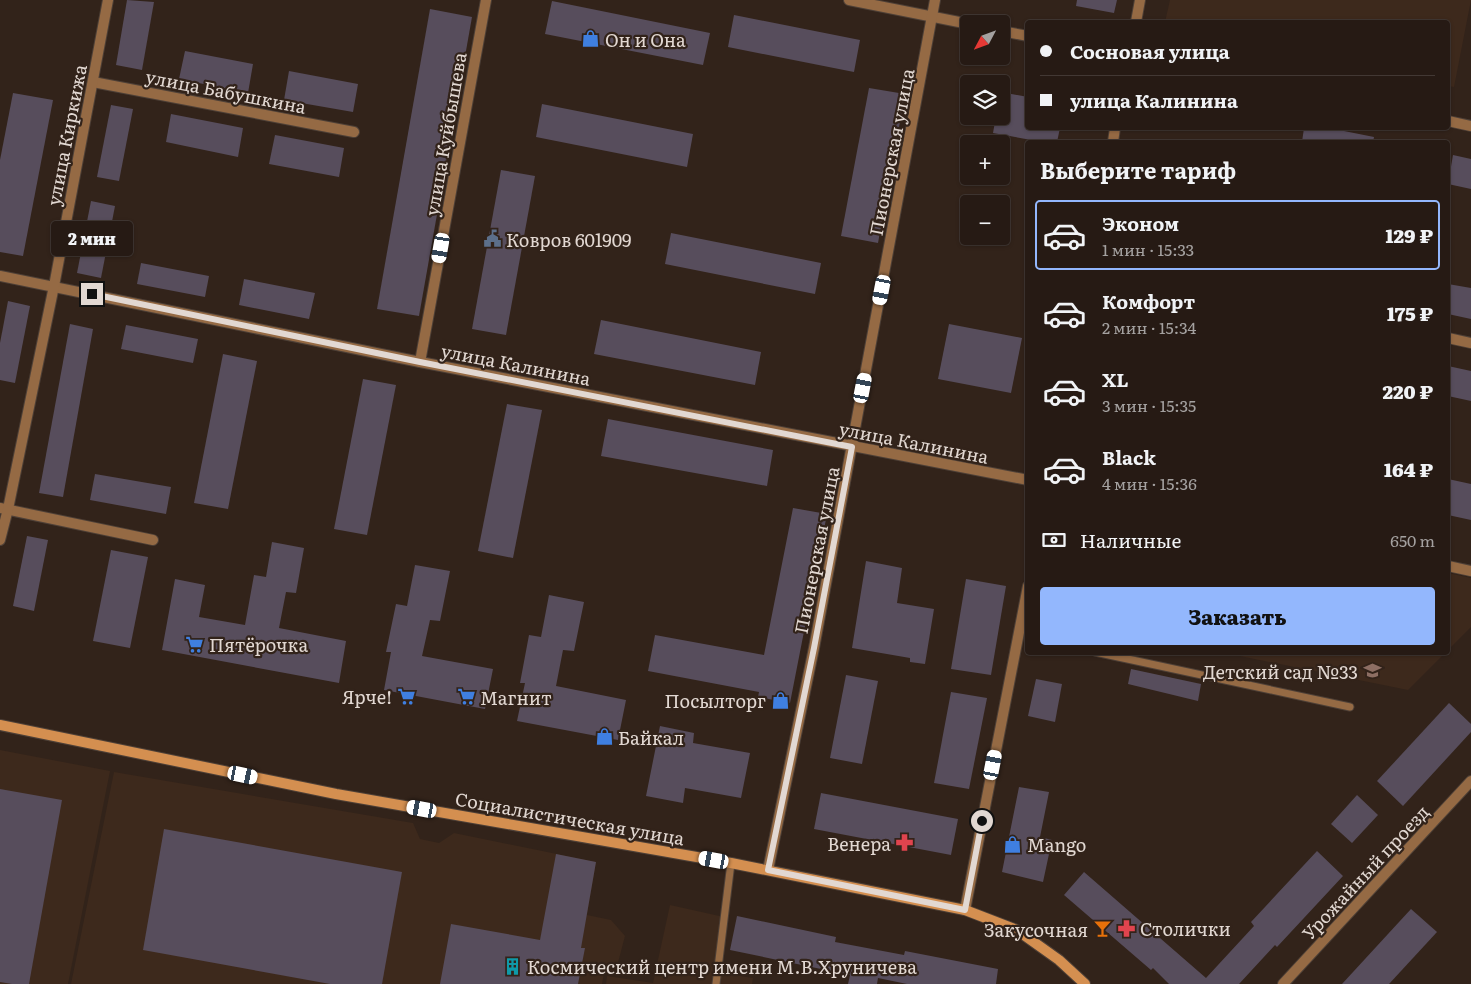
<!DOCTYPE html>
<html lang="ru">
<head>
<meta charset="utf-8">
<style>
	:root { --surface:#261a14; --page:#2e231d; --text:#f1f3f6; --muted:#a4a1a0; --line:#423834; --accent:#93b7fd }
	body { margin:0; font-family:Literata,serif; background:var(--page); color:var(--text); height:100vh; display:flex; flex-direction:column; font-size:19px; white-space:nowrap }
	* { box-sizing:border-box; margin:0 }
	p { font-size:16px; color:var(--muted) }
	.icon { flex:none; width:28px; height:28px; fill:none; stroke:currentColor; stroke-width:2; stroke-linecap:round; stroke-linejoin:round }
	.map { position:relative; flex:1; overflow:hidden }
	.details { position:absolute; left:1025px; top:140px; width:425px; height:515px; display:flex; flex-direction:column; background:var(--surface); border-radius:5px; box-shadow:0 1px 4px #0004,0 0 0 1px var(--line) }
	.details>* { flex:none }
	.hud { position:absolute; left:1025px; top:20px; width:425px; height:110px; border-radius:5px; box-shadow:0 1px 4px #0004,0 0 0 1px var(--line); display:grid; align-content:center; height:110px; padding:0 15px; background:var(--surface) }
	.needle { width:32px; rotate:229deg }
	.fabs { position:absolute; left:960px; top:15px; display:grid; gap:10px }
	.fabs a { display:grid; place-items:center; width:50px; height:50px; border-radius:5px; background:var(--surface); box-shadow:0 1px 4px #0004,0 0 0 1px var(--line); font-size:25px }
	.end { position:absolute; width:22px; height:22px; margin:-11px; border:6px solid #e2d8d2; background:#111; box-shadow:0 0 0 2px #111 }
	.from { border-radius:50% }
	.bubble { position:absolute; height:35px; border-radius:5px; background:var(--surface); box-shadow:0 1px 4px #0004,0 0 0 1px var(--line); font-size:16px; font-weight:800; line-height:35px; text-align:center }
	.car { position:absolute; width:15px; height:30px; margin:-15px -8px; border-radius:6px; box-shadow:0 0 4px 1px #0007; background:linear-gradient(#fff 24%,#345 0 40%,#fff 0 76%,#345 0 86%,#fff 0) }
	.hud b { display:flex; align-items:center; gap:18px; height:48px; font-size:19px }
	.hud b+b { border-top:1px solid var(--line) }
	.hud i { width:12px; height:12px; background:var(--text) }
	ul { padding:0; list-style:none }
	li { display:flex; align-items:center; gap:15px; height:70px; margin:0 10px 8px; padding:0 5px; border:2px solid transparent; border-radius:5px }
	li div { flex:1 }
	li b { display:block; font-size:19px }
	li em { font-style:normal; font-weight:800 }
	li.selected { border-color:var(--accent) }
	li>.icon { width:45px; height:45px; stroke-width:1.5 }
	h2 { padding:0 15px; font-size:22px; line-height:60px }
	.pay { display:flex; align-items:center; gap:12px; height:55px; padding:0 15px; font-size:19px }
	.pay p { margin-inline-start:auto }
	.button { display:flex; gap:10px; margin-top:auto; padding:10px 15px }
	.button a { flex:1; height:58px; border-radius:5px; background:var(--accent); color:#111; font-size:20px; font-weight:800; line-height:58px; text-align:center }
	.map>svg:first-child { display:block }
	.built { fill:#3d291c }
	.building { fill:#574d5c }
	.lines { fill:none; stroke-linecap:round; stroke-linejoin:round }
	.service-casing { stroke:#4e4037; stroke-width:9 }
	.minor-casing { stroke:#4e4037; stroke-width:12 }
	.tertiary-casing { stroke:#4e4037; stroke-width:12 }
	.secondary-casing { stroke:#4e4037; stroke-width:12 }
	.service { stroke:#956a44; stroke-width:7 }
	.minor { stroke:#956a44; stroke-width:10 }
	.tertiary { stroke:#956a44; stroke-width:10 }
	.secondary { stroke:#d48f50; stroke-width:10 }
	.route { stroke:#e2d8d2; stroke-width:6 }
	.labels { text-anchor:middle; dominant-baseline:central; stroke-width:4.5; stroke-linejoin:round; paint-order:stroke }
	.poi-label { font-size:18px; fill:#e2d8d2; stroke:#32231a; text-anchor:start }
	.street-label { font-size:18px; fill:#e2d8d2; stroke:#32231a }
</style>
</head>
<body>
<div class="map">
<svg width="1471" height="984" viewBox="0 0 1471 984">
	<rect width="100%" height="100%" fill="#32231a"/>
	<g class="built">
		<polygon points="1170,0 1471,0 1454,87 1448,86 1448,22 1165,22"/>
		<polygon points="1448,573 1471,578 1471,627 1448,650"/>
		<polygon points="1225,653 1445,653 1408,690"/>
		<polygon points="0,750 110,771 68,984 0,984"/>
		<polygon points="114,772 413,823 420,839 439,843 454,833 596,862 587,915 611,920 625,936 615,974 604,973 602,984 71,984"/>
		<polygon points="670,905 724,917 716,972 753,978 752,984 606,984 607,976 653,983"/>
	</g>
	<g class="building">
		<polygon points="127,0 154,2 142,70 116,65"/>
		<polygon points="1077,0 1117,0 1114,13 1076,6"/>
		<polygon points="552,1 710,33 703,65 545,34"/>
		<polygon points="430,9 472,17 419,316 377,309"/>
		<polygon points="734,15 860,40 854,72 728,47"/>
		<polygon points="185,51 253,64 248,93 179,79"/>
		<polygon points="289,71 358,84 353,112 284,100"/>
		<polygon points="869,88 905,94 878,243 841,236"/>
		<polygon points="1001,92 1028,97 1028,128 1060,128 1057,142 1042,142 993,133 996,116 1001,116"/>
		<polygon points="13,93 53,100 23,256 0,252 0,160"/>
		<polygon points="542,104 693,134 687,167 536,137"/>
		<polygon points="111,105 133,109 119,181 97,177"/>
		<polygon points="171,114 243,128 238,157 166,142"/>
		<polygon points="1304,128 1329,128 1374,137 1373,142 1302,142"/>
		<polygon points="275,135 344,148 339,177 269,164"/>
		<polygon points="1453,155 1471,159 1471,189 1448,184"/>
		<polygon points="501,170 535,176 506,335 472,329"/>
		<polygon points="91,201 115,206 101,278 77,273"/>
		<polygon points="671,233 821,263 815,294 665,264"/>
		<polygon points="141,263 209,276 205,297 137,284"/>
		<polygon points="244,279 315,293 309,319 239,305"/>
		<polygon points="1448,284 1471,288 1471,319 1448,314"/>
		<polygon points="8,301 30,306 15,383 0,380 0,343"/>
		<polygon points="601,320 761,352 755,385 594,354"/>
		<polygon points="70,324 93,329 63,497 39,493"/>
		<polygon points="949,324 1022,338 1011,393 938,379"/>
		<polygon points="126,325 198,339 193,363 121,349"/>
		<polygon points="223,354 257,361 228,509 194,503"/>
		<polygon points="1448,366 1471,371 1471,401 1448,396"/>
		<polygon points="363,379 396,385 367,535 334,529"/>
		<polygon points="507,404 542,410 513,558 478,551"/>
		<polygon points="608,419 773,450 767,486 601,456"/>
		<polygon points="95,474 171,487 166,514 90,500"/>
		<polygon points="1448,479 1471,484 1471,520 1448,515"/>
		<polygon points="793,508 827,514 790,703 758,697 759,692 648,671 655,635 764,655"/>
		<polygon points="27,536 48,540 34,611 13,606"/>
		<polygon points="272,542 304,548 296,593 286,592 279,628 346,641 339,683 162,650 175,579 205,585 199,617 245,625 254,575 266,577"/>
		<polygon points="111,550 148,557 130,648 93,641"/>
		<polygon points="866,561 902,568 897,603 934,609 925,664 910,662 910,658 852,648"/>
		<polygon points="415,565 450,571 440,621 430,620 422,656 493,669 485,709 384,690 391,652 386,652 396,604 407,606"/>
		<polygon points="966,579 1006,586 991,675 951,669"/>
		<polygon points="549,595 584,602 574,651 563,650 556,686 626,700 618,740 517,721 525,683 520,683 529,635 541,637"/>
		<polygon points="1131,669 1201,684 1198,701 1128,684"/>
		<polygon points="846,675 878,681 862,764 830,758"/>
		<polygon points="1036,679 1062,684 1055,722 1028,716"/>
		<polygon points="951,692 987,698 969,789 934,783"/>
		<polygon points="1449,703 1471,724 1471,732 1403,806 1377,781"/>
		<polygon points="660,726 694,733 693,743 750,753 741,798 685,788 683,803 646,796"/>
		<polygon points="1019,787 1049,792 1040,837 1052,840 1043,882 1002,872"/>
		<polygon points="0,789 62,800 29,984 12,984 0,982"/>
		<polygon points="821,793 958,819 951,855 814,829"/>
		<polygon points="1357,795 1378,815 1352,843 1331,824"/>
		<polygon points="164,829 402,872 382,984 330,984 143,950"/>
		<polygon points="1317,851 1343,876 1277,947 1275,945 1239,984 1169,984 1153,968 1151,970 1064,895 1084,872 1206,978 1254,926 1251,922"/>
		<polygon points="556,854 596,862 581,948 585,948 578,984 440,984 451,924 540,940"/>
		<polygon points="1411,909 1437,932 1389,984 1342,984"/>
		<polygon points="737,916 836,937 835,942 904,955 905,951 998,969 996,984 907,984 878,978 877,984 848,984 850,975 730,950"/>
	</g>
	<g class="lines">
		<defs>
			<g id="service">
				<polyline points="1095,652 1350,707"/>
				<polyline points="716,984 731,863"/>
			</g>
			<g id="minor">
				<polyline points="849,0 969,24"/>
				<polyline points="1136,22 1140,0"/>
				<polyline points="1001,31 1028,36"/>
				<polyline points="93,82 354,132"/>
				<polyline points="1448,121 1471,126"/>
				<polyline points="1113,142 1115,128"/>
				<polyline points="0,276 420,362 1028,480"/>
				<polyline points="1448,338 1471,343"/>
				<polyline points="420,362 486,0"/>
				<polyline points="0,508 153,540"/>
				<polyline points="0,540 8,509 54,286 108,0"/>
				<polyline points="1448,566 1471,571"/>
				<polyline points="965,910 1028,586"/>
				<polyline points="1283,984 1471,781"/>
			</g>
			<polyline id="tertiary" points="768,870 814,648 935,0"/>
			<polyline id="secondary" points="0,725 336,794 731,863 965,910 1017,930 1059,960 1085,984"/>
		</defs>
		<use href="#service" class="service-casing"/>
		<use href="#minor" class="minor-casing"/>
		<use href="#tertiary" class="tertiary-casing"/>
		<use href="#secondary" class="secondary-casing"/>
		<use href="#service" class="service"/>
		<use href="#minor" class="minor"/>
		<use href="#tertiary" class="tertiary"/>
		<use href="#secondary" class="secondary"/>
	</g>
	<g class="lines">
		<polyline class="route" points="92,294 420,362 852,447 814,648 768,870 965,910 982,821"/>
	</g>
	<defs>
		<symbol id="shop-bare" viewBox="-9 -9 18 18"><path d="M-5-2.5h2.3a2.7 3.5 0 0 1 5.4 0H5L5.5 6h-11ZM-1.5-2.5h3a1.5 2.3 0 0 0-3 0Z" fill="#3f7fe0" stroke="#32231a" stroke-width="2.5" paint-order="stroke"/></symbol>
		<symbol id="civic-bare" viewBox="-9 -9 18 18"><path d="M-.6-6.5H3V-4.5H.6V-3L4-1V1h2V6H-6V1h2V-1L-.6-3ZM-1.2 2.5V6h2.4V2.5Z" fill="#5c6f8a" stroke="#32231a" stroke-width="2.5" paint-order="stroke"/></symbol>
		<symbol id="supermarket-bare" viewBox="-9 -9 18 18"><path d="M-6-5.5h2.5l.6 2H6L4.5 2H-2.5L-4.4-4H-6ZM-1.5 3.2a1.3 1.3 0 1 0 .1 0ZM3 3.2a1.3 1.3 0 1 0 .1 0Z" fill="#3f7fe0" stroke="#32231a" stroke-width="2.5" paint-order="stroke"/></symbol>
		<symbol id="school-bare" viewBox="-9 -9 18 18"><path d="M0-5L7-2L0 1L-7-2ZM-4 1L0 2.5L4 1V4Q0 6-4 4Z" fill="#8d6e63" stroke="#32231a" stroke-width="2.5" paint-order="stroke"/></symbol>
		<symbol id="pharmacy-bare" viewBox="-9 -9 18 18"><path d="M-2-6h4v4h4v4h-4v4h-4v-4h-4v-4h4Z" fill="#e0444e" stroke="#32231a" stroke-width="2.5" paint-order="stroke"/></symbol>
		<symbol id="bar-bare" viewBox="-9 -9 18 18"><path d="M-6-5H6L.8 .8V4.5H3.5V6h-7V4.5H-.8V.8Z" fill="#e8710a" stroke="#32231a" stroke-width="2.5" paint-order="stroke"/></symbol>
		<symbol id="building-bare" viewBox="-9 -9 18 18"><path d="M-4-6H4V6H1V3H-1V6H-4ZM-2.5-4.3h1.7v1.8h-1.7ZM.8-4.3h1.7v1.8H.8ZM-2.5-1h1.7V.8h-1.7ZM.8-1h1.7V.8H.8Z" fill="#0f9aa8" stroke="#32231a" stroke-width="2.5" paint-order="stroke"/></symbol>
	</defs>
	<g fill-rule="evenodd">
		<use href="#shop-bare" x="578" y="26" width="25" height="25"/>
		<use href="#civic-bare" x="480" y="226" width="25" height="25"/>
		<use href="#supermarket-bare" x="182" y="632" width="25" height="25"/>
		<use href="#school-bare" x="1360" y="658" width="25" height="25"/>
		<use href="#supermarket-bare" x="394" y="684" width="25" height="25"/>
		<use href="#supermarket-bare" x="454" y="684" width="25" height="25"/>
		<use href="#shop-bare" x="768" y="688" width="25" height="25"/>
		<use href="#shop-bare" x="592" y="724" width="25" height="25"/>
		<use href="#pharmacy-bare" x="892" y="830" width="25" height="25"/>
		<use href="#shop-bare" x="1000" y="832" width="25" height="25"/>
		<use href="#pharmacy-bare" x="1114" y="916" width="25" height="25"/>
		<use href="#bar-bare" x="1090" y="916" width="25" height="25"/>
		<use href="#building-bare" x="500" y="954" width="25" height="25"/>
	</g>
	<g class="labels">
		<g class="poi-label">
			<text x="605" y="39">Он и Она</text>
			<text x="506" y="239">Ковров 601909</text>
			<text x="209" y="644">Пятёрочка</text>
			<text x="1358" y="671" text-anchor="end">Детский сад №33</text>
			<text x="392" y="696" text-anchor="end">Ярче!</text>
			<text x="480" y="697">Магнит</text>
			<text x="766" y="700" text-anchor="end">Посылторг</text>
			<text x="618" y="737">Байкал</text>
			<text x="891" y="843" text-anchor="end">Венера</text>
			<text x="1027" y="844">Mango</text>
			<text x="1140" y="928">Столички</text>
			<text x="1088" y="929" text-anchor="end">Закусочная</text>
			<text x="527" y="966">Космический центр имени М.В.Хруничева</text>
		</g>
		<g class="street-label">
			<text transform="translate(226 91) rotate(11)">улица Бабушкина</text>
			<text transform="translate(445 134) rotate(-80)">улица Куйбышева</text>
			<text transform="translate(66 135) rotate(-79)">улица Киркижа</text>
			<text transform="translate(891 152) rotate(-79)">Пионерская улица</text>
			<text transform="translate(516 364) rotate(11)">улица Калинина</text>
			<text transform="translate(914 442) rotate(11)">улица Калинина</text>
			<text transform="translate(816 550) rotate(-79)">Пионерская улица</text>
			<text transform="translate(570 818) rotate(10)">Социалистическая улица</text>
			<text transform="translate(1365 872) rotate(-47)">Урожайный проезд</text>
		</g>
	</g>
</svg>
<div class="fabs">
<a><svg class="needle" viewBox="-14 -14 28 28"><path d="M0-13l5 13h-10z" fill="#e53935"/><path d="M0 13l5-13h-10z" fill="#a4a1a0"/></svg></a>
<a><svg class="icon" aria-label="layers" viewBox="0 0 24 24"><path d="M12 4l9 5-9 5-9-5zM3 14l9 5 9-5"/></svg></a>
<a>+</a>
<a>−</a>
</div>
<i class="end from" style="left:982px;top:821px"></i>
<i class="end" style="left:92px;top:294px"></i>
<div class="bubble" style="left:51px;top:221px;width:82px">2 мин</div>
<i class="car" style="left:441px;top:248px;rotate:190deg"></i>
<i class="car" style="left:882px;top:290px;rotate:191deg"></i>
<i class="car" style="left:863px;top:388px;rotate:11deg"></i>
<i class="car" style="left:993px;top:765px;rotate:11deg"></i>
<i class="car" style="left:243px;top:775px;rotate:102deg"></i>
<i class="car" style="left:422px;top:809px;rotate:280deg"></i>
<i class="car" style="left:714px;top:860px;rotate:280deg"></i>
<div class="hud">
<b><i class="from"></i>Сосновая улица</b>
<b><i></i>улица Калинина</b>
</div>
<section class="details">
<h2>Выберите тариф</h2>
<ul>
<li class="selected"><svg class="icon" aria-label="car" viewBox="0 0 24 24"><path d="M5 17H2v-5l4-1 3-4h7l3 4 3 1v5h-3M9 17h6M6 11h13"/><circle cx="7" cy="17" r="2"/><circle cx="17" cy="17" r="2"/></svg><div><b>Эконом</b><p>1 мин · 15:33</p></div><em>129 ₽</em></li>
<li><svg class="icon" aria-label="car" viewBox="0 0 24 24"><path d="M5 17H2v-5l4-1 3-4h7l3 4 3 1v5h-3M9 17h6M6 11h13"/><circle cx="7" cy="17" r="2"/><circle cx="17" cy="17" r="2"/></svg><div><b>Комфорт</b><p>2 мин · 15:34</p></div><em>175 ₽</em></li>
<li><svg class="icon" aria-label="car" viewBox="0 0 24 24"><path d="M5 17H2v-5l4-1 3-4h7l3 4 3 1v5h-3M9 17h6M6 11h13"/><circle cx="7" cy="17" r="2"/><circle cx="17" cy="17" r="2"/></svg><div><b>XL</b><p>3 мин · 15:35</p></div><em>220 ₽</em></li>
<li><svg class="icon" aria-label="car" viewBox="0 0 24 24"><path d="M5 17H2v-5l4-1 3-4h7l3 4 3 1v5h-3M9 17h6M6 11h13"/><circle cx="7" cy="17" r="2"/><circle cx="17" cy="17" r="2"/></svg><div><b>Black</b><p>4 мин · 15:36</p></div><em>164 ₽</em></li>
</ul>
<div class="pay"><svg class="icon" aria-label="cash" viewBox="0 0 24 24"><path d="M3 7h18v10H3z"/><circle cx="12" cy="12" r="2"/></svg>Наличные<p>650 m</p></div>
<div class="button"><a>Заказать</a></div>
</section>
</div>
</body>
</html>
